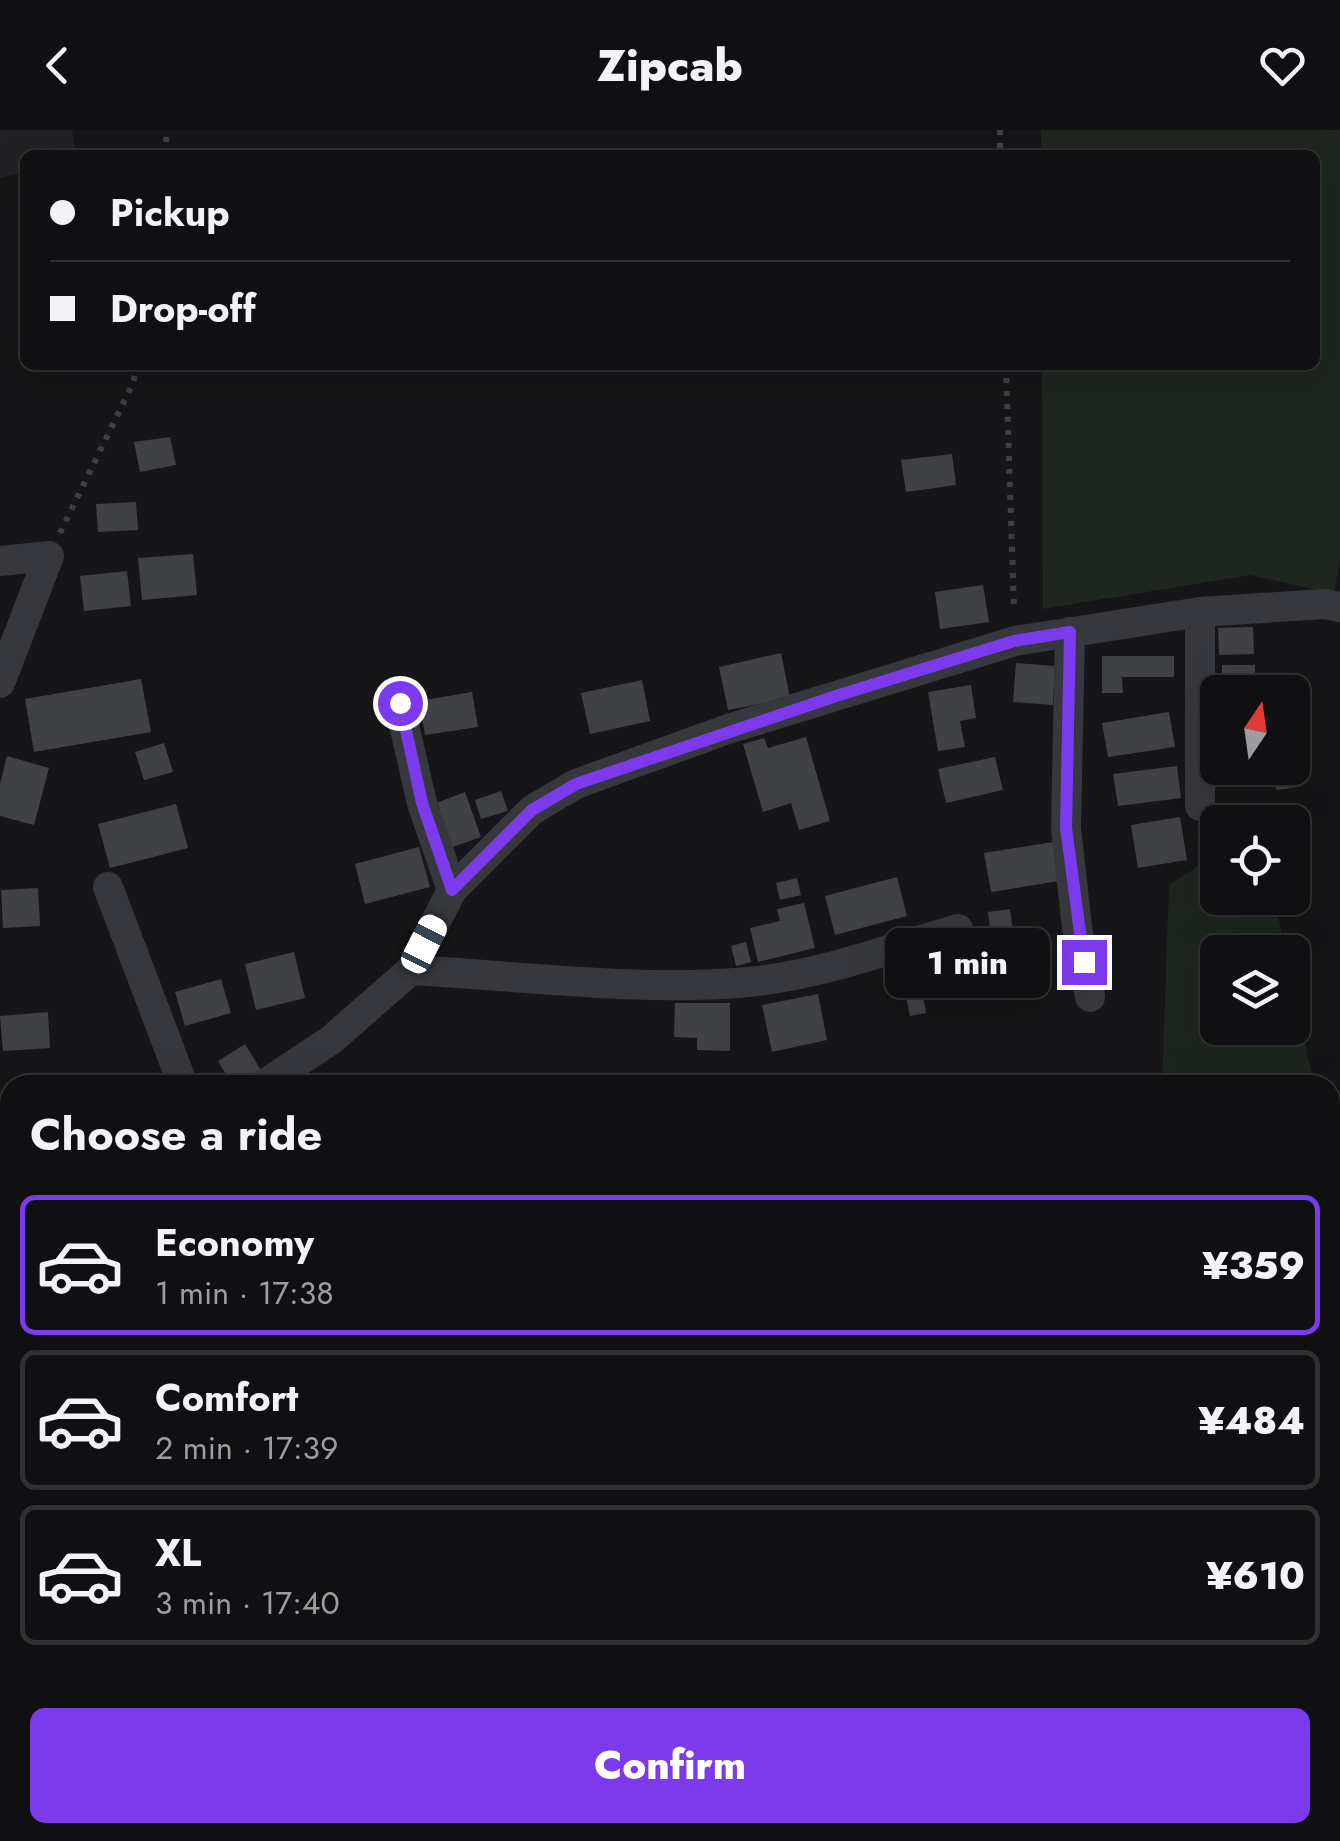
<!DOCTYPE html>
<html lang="en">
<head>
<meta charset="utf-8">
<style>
	:root { --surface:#101012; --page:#19191b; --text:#f1f3f6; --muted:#9c9d9f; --line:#303032; --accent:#7c3aed }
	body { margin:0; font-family:Jost,sans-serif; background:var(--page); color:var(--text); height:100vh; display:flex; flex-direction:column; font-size:38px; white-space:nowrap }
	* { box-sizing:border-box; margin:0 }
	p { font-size:32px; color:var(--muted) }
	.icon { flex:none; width:55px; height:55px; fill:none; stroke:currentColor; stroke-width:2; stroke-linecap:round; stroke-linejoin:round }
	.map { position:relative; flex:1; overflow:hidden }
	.details { position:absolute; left:0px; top:945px; width:1340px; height:768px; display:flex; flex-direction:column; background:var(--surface); border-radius:30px 30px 0 0; box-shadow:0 10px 40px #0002,0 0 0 2px var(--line) }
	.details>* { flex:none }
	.guide { position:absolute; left:20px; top:20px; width:1300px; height:220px; border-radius:15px; box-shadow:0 10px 40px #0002,0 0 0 2px var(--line); display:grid; align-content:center; height:220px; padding:0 30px; background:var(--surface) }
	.needle { width:65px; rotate:13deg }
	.buttons { position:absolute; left:1200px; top:545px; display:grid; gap:20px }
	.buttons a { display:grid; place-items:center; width:110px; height:110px; border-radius:15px; background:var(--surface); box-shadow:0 10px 40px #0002,0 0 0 2px var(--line); font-size:50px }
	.end { position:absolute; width:45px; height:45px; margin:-22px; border:12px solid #7c3aed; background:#fff; box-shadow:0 0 0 5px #fff }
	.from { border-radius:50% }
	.bubble { position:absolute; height:70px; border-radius:15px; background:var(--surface); box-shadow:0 10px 40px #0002,0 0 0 2px var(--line); font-size:32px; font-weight:800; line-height:70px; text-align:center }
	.car { position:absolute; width:30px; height:60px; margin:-30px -15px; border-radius:12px; box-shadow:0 0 8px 2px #0007; background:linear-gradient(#fff 24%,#345 0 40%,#fff 0 76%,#345 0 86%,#fff 0) }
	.guide b { display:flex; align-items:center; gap:35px; height:95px; font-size:38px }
	.guide b+b { border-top:2px solid var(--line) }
	.guide i { width:25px; height:25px; background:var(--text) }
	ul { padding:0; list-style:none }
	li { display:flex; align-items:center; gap:30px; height:140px; margin:0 20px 15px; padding:0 10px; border:5px solid var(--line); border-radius:15px }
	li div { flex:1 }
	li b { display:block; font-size:38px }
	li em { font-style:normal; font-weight:800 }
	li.active { border-color:var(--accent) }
	li>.icon { width:90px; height:90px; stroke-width:1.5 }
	h2 { padding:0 30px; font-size:45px; line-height:120px }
	.action { display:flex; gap:20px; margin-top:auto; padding:20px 30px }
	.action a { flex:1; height:115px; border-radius:15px; background:var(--accent); color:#fff; font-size:40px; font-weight:800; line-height:115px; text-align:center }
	header { display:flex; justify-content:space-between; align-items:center; height:130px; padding:0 30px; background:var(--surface); font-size:45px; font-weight:800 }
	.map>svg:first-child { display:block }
	.built { fill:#222225 }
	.green { fill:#1e261f }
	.building { fill:#404145 }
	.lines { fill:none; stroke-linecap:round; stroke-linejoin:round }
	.path { stroke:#3d3f44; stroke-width:6; stroke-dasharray:5 8; stroke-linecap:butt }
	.service { stroke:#37383d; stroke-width:15 }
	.minor { stroke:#37383d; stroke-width:30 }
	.tertiary { stroke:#37383d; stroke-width:40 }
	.route { stroke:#7c3aed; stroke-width:12 }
</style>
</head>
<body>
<header><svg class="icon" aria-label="back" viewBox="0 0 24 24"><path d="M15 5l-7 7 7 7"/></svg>Zipcab<svg class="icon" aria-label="heart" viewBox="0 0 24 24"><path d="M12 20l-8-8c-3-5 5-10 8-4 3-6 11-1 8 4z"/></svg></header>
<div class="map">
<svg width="1340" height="1711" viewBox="0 0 1340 1711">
	<rect width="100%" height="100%" fill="#161618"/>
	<polygon class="built" points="0,0 72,0 76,25 25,25 25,42 0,48"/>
	<g class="green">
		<polygon points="1041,0 1340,0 1340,430 1334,464 1250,445 1043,479 1042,235 1315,235 1315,25 1041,25"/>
		<polygon points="1217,724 1218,768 1274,768 1286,822 1218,822 1218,898 1292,898 1293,854 1314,955 1162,955 1169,755"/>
		<polygon points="1340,986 1340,1319 1330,1321 1330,987"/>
	</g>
	<g class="building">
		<polygon points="170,307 176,335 140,342 134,312"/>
		<polygon points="952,324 956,355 906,362 901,330"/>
		<polygon points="136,372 138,400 98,402 96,374"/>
		<polygon points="193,424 197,465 142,470 138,428"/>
		<polygon points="127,441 131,476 84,481 80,446"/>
		<polygon points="983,455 989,492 940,499 935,462"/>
		<polygon points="1253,497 1254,524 1219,525 1218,498"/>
		<polygon points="781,523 790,568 728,580 719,537"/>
		<polygon points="1102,526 1174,526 1174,547 1122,547 1123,563 1102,563"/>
		<polygon points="1016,533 1055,536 1053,575 1013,572"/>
		<rect x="1222" y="535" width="33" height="20"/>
		<polygon points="141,549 151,602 34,622 25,569"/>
		<polygon points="642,550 650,591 590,604 581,563"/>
		<polygon points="971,555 976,588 960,591 965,617 938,621 928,562"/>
		<polygon points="472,562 478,597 425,605 419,571"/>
		<polygon points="1300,562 1306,602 1292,604 1292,563"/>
		<polygon points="1169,582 1175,617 1108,627 1102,593"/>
		<polygon points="806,607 830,691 799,700 791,673 763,682 743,614 764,608 768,618"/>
		<polygon points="164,613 173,642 144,650 135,622"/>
		<polygon points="7,626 49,638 34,695 0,686 0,654"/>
		<polygon points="995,627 1003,660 946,673 938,639"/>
		<polygon points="1177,636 1181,668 1118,676 1113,644"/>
		<polygon points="1235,638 1294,638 1297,657 1276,660 1275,646 1237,651"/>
		<polygon points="501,661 508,681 481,689 475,670"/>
		<polygon points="465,662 481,707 450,718 434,674"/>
		<polygon points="176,674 188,718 110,738 98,694"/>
		<polygon points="1289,680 1290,692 1232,692 1232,686"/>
		<polygon points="1180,687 1187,730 1138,738 1131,695"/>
		<polygon points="1053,712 1059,751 991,762 984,723"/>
		<polygon points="419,717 430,757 365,774 355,734"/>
		<polygon points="897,747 907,786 835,805 825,766"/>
		<polygon points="797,748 801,765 780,770 776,753"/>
		<polygon points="38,758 40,796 3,798 1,760"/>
		<polygon points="804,773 815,818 758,832 750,798 780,791 777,779"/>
		<polygon points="1010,779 1015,819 993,822 988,782"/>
		<polygon points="746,812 751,832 736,836 731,816"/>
		<polygon points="294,822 305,868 256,880 245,834"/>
		<polygon points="221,849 231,883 185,896 175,862"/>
		<polygon points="920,849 926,883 910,886 903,852"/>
		<polygon points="818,864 827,910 772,922 762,875"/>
		<polygon points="675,873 730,873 730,921 697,920 697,908 674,907"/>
		<polygon points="48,882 50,918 3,921 0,886"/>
		<polygon points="245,914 262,942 241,955 232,955 218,931"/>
		<polygon points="1163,1702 1193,1702 1226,1711 1161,1711"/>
		<polygon points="1259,1702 1304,1702 1303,1711 1258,1711"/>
	</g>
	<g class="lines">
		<g class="path">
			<polyline points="1000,0 1000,25"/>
			<polyline points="165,25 167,0"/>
			<polyline points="1006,235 1014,480"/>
			<polyline points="60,403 133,253 137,235"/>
		</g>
		<polyline class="service" points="1330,1415 1340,1422"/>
		<g class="minor">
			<polyline points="0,431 49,426 0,553"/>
			<polyline points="1070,502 1066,698 1077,797 1090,867"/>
			<polyline points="399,573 422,673 452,760"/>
			<polyline points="1200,676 1200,482"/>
			<polyline points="108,757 183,955"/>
			<path d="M411,840C522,846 638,862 749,852C819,845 890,819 958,799"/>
			<polyline points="263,955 331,910 411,840 452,760 532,680 576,654 728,599 1015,511 1200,482 1325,474 1340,477"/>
			<polyline points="0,1005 10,1022"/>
			<polyline points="0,1135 10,1127"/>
			<polyline points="1330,1464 1340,1463"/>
			<polyline points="1330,1655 1340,1653"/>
			<polyline points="227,1702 227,1711"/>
			<polyline points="948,1711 950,1702"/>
			<polyline points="1125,1711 1128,1703"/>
			<polyline points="1324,1711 1325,1702"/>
		</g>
		<g class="tertiary">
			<polyline points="0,1487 10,1490"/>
			<polyline points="488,1702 503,1711"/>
		</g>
	</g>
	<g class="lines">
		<polyline class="route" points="400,573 422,673 452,760 532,680 576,654 836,566 1014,511 1070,502 1066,698 1084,832"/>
	</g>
</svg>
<div class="buttons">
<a><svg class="needle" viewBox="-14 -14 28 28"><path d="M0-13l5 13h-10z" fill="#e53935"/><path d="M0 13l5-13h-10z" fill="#9c9d9f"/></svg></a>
<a><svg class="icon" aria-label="locate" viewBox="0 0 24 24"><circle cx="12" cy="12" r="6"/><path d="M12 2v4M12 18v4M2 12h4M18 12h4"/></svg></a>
<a><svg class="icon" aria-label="layers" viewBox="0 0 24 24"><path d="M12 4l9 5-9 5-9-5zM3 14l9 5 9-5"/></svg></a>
</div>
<i class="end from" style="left:400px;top:573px"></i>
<i class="end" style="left:1084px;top:832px"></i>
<div class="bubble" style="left:885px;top:798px;width:165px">1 min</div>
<i class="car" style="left:424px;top:814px;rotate:27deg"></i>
<div class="guide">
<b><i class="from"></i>Pickup</b>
<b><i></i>Drop-off</b>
</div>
<section class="details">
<h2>Choose a ride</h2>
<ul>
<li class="active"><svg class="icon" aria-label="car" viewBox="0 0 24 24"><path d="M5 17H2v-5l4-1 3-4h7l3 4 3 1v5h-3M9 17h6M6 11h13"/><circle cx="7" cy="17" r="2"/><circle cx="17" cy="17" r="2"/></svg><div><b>Economy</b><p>1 min · 17:38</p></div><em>¥359</em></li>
<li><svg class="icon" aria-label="car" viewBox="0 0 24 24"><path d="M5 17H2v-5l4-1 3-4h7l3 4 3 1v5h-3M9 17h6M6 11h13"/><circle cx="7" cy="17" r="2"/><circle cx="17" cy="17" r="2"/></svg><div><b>Comfort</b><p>2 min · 17:39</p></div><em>¥484</em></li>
<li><svg class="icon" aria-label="car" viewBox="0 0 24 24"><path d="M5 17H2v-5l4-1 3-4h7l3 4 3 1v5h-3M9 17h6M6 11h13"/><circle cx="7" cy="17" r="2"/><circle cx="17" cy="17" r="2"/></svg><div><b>XL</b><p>3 min · 17:40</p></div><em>¥610</em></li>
</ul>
<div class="action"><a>Confirm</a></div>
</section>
</div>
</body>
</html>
